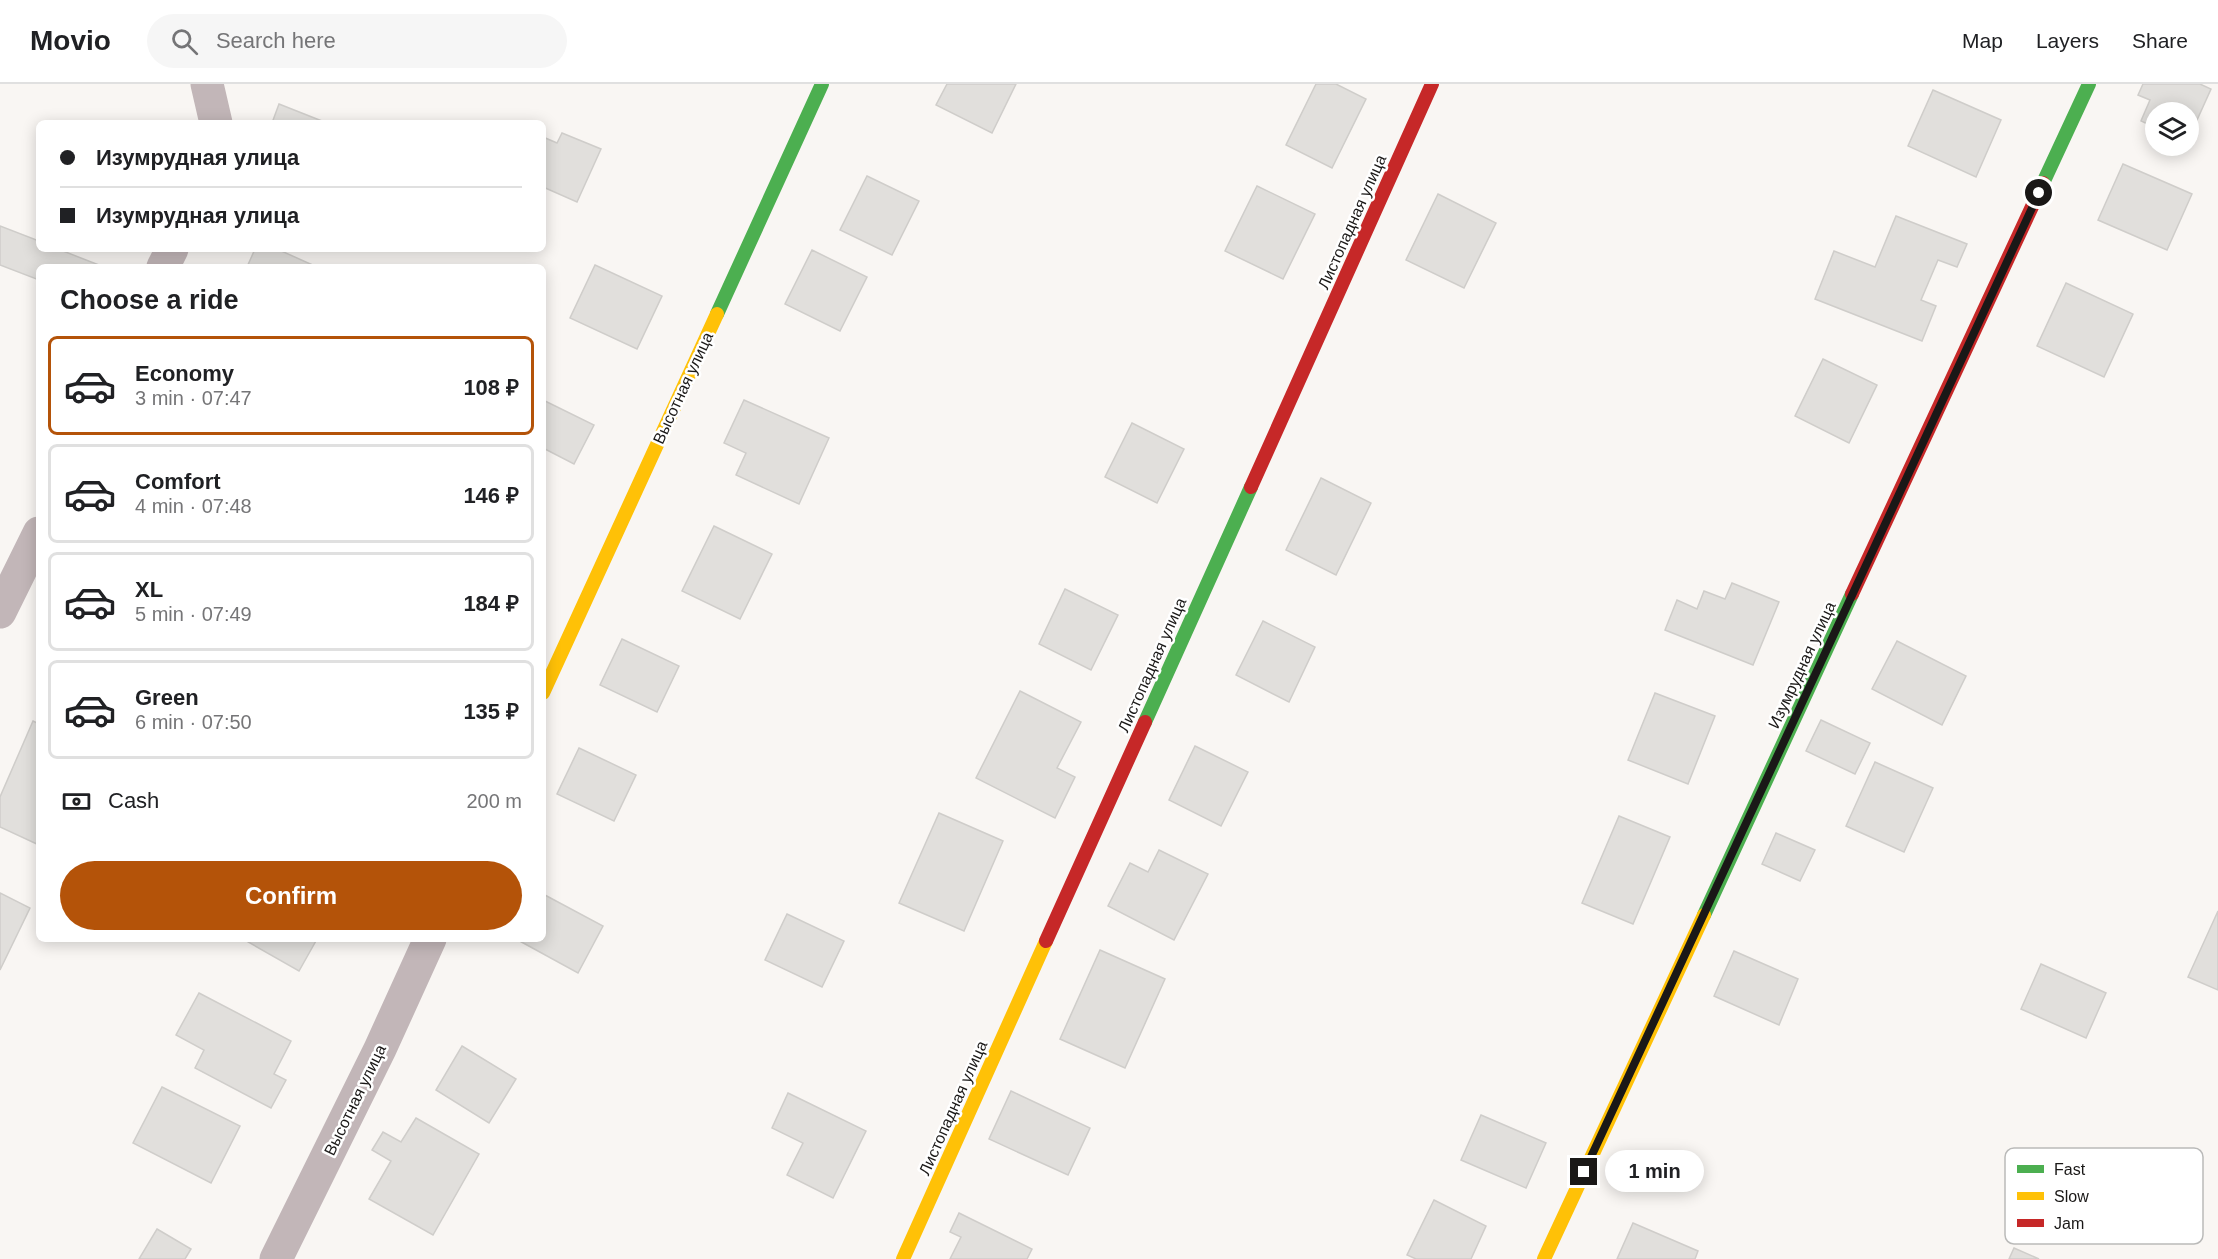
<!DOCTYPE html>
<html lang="en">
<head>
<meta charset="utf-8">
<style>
	:root { --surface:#fff; --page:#f6f6f6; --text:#202124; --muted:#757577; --line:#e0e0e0; --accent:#b45309 }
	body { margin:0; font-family:Arial,sans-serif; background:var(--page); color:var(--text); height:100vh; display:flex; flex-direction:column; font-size:22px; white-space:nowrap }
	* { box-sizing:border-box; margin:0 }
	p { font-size:20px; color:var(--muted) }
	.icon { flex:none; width:33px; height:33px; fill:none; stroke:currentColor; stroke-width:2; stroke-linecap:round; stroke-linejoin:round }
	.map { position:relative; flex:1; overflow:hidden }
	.side { position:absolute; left:36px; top:180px; width:510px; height:678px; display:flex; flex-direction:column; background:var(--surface); border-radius:9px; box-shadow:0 3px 15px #0003 }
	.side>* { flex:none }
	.top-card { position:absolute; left:36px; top:36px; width:510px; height:132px; border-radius:9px; box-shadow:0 3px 15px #0003; display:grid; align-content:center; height:132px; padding:0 24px; background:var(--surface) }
	.buttons { position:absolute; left:2145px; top:18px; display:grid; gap:12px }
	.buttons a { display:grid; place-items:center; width:54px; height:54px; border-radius:50%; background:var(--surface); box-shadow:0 3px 15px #0003; font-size:30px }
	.end { position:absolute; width:27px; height:27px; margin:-14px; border:8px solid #1a1817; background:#fff; box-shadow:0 0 0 3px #fff }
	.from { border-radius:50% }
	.bubble { position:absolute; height:42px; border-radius:21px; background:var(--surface); box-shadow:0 3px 15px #0003; font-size:20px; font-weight:700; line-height:42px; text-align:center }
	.top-card b { display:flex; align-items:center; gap:21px; height:57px; font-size:22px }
	.top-card b+b { border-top:2px solid var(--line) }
	.top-card i { width:15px; height:15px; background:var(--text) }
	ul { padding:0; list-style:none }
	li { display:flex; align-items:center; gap:18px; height:99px; margin:0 12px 9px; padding:0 12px; border:3px solid var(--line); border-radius:9px }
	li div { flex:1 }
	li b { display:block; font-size:22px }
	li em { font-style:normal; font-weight:700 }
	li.active { border-color:var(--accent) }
	li>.icon { width:54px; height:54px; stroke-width:1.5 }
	h2 { padding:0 24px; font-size:27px; line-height:72px }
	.pay { display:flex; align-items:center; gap:15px; height:66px; padding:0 24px; font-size:22px }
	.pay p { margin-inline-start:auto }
	.primary-button { display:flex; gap:12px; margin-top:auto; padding:12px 24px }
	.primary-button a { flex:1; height:69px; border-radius:36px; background:var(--accent); color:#fff; font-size:24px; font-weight:700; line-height:69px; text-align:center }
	header { display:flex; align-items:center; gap:36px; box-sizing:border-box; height:84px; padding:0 30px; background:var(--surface); border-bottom:2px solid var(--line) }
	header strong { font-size:28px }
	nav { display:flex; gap:33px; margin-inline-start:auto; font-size:21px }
	.search { width:420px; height:54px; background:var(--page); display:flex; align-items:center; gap:15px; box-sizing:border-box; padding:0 21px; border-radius:33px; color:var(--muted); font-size:22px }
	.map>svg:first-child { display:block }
	.building { fill:#e1dfdc; stroke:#cfcdca; stroke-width:1.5 }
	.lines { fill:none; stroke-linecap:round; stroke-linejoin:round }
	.street { stroke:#c2b6b8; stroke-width:33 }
	.fast { stroke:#4caf50; stroke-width:14 }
	.slow { stroke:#ffc107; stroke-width:14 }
	.jam { stroke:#c62828; stroke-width:14 }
	.route { stroke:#1a1817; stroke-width:8 }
	.labels { text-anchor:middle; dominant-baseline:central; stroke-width:5; stroke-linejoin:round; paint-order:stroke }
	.street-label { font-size:16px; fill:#1a1817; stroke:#fff }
	.key { fill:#fff; stroke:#babab9; stroke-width:1.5 }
	.key-label { font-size:16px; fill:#1a1817 }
</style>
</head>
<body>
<header>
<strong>Movio</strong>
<div class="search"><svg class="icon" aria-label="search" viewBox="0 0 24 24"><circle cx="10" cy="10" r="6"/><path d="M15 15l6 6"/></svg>Search here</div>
<nav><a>Map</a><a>Layers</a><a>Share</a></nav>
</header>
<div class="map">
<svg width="2218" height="1175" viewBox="0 0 2218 1175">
	<rect width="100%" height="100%" fill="#f9f6f3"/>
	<g class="building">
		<polygon points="947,0 1016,0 992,49 936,21"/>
		<polygon points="1316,0 1336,0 1366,15 1332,84 1286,61"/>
		<polygon points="2143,0 2200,0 2211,5 2188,56 2188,28 2156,28 2156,44 2141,37 2150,16 2138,11"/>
		<polygon points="1933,6 2001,36 1976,93 1908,62"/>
		<polygon points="279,20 327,39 272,39"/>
		<polygon points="562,49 601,65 577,118 543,103 543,53 557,59"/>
		<polygon points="2123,80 2192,110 2167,166 2098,136"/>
		<polygon points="867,92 919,117 892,171 840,146"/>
		<polygon points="1257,102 1315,130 1283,195 1225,167"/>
		<polygon points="1438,110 1496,139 1464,204 1406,176"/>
		<polygon points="1896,132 1967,160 1957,183 1938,176 1921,216 1936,222 1922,257 1815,215 1834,167 1875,183"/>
		<polygon points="0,142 39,157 39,165 58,165 104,183 39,183 39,196 0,181"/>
		<polygon points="255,165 277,165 317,183 247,183"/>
		<polygon points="812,166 867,193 840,247 785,220"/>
		<polygon points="595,181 662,212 637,265 570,234"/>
		<polygon points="2066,199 2133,230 2104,293 2037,262"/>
		<polygon points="1823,275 1877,301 1849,359 1795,332"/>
		<polygon points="543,316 594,341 574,380 543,364"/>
		<polygon points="744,316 829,354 799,420 736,391 746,369 724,359"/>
		<polygon points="1132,339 1184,365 1157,419 1105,393"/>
		<polygon points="1321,394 1371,419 1336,491 1286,466"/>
		<polygon points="714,442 772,470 740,535 682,507"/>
		<polygon points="1732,499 1779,518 1753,581 1665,546 1677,516 1697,525 1704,507 1725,515"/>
		<polygon points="1065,505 1118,531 1091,586 1039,560"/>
		<polygon points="1263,537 1315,563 1289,618 1236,591"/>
		<polygon points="622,555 679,582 657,628 600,601"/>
		<polygon points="1897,557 1966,592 1942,641 1872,605"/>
		<polygon points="1020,607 1081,638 1057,684 1075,693 1055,734 976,694"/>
		<polygon points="1655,609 1715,632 1688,700 1628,676"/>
		<polygon points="1821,636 1870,659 1855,690 1806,667"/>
		<polygon points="33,637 39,640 39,761 0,743 0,713"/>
		<polygon points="1195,662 1248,688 1221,742 1169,716"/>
		<polygon points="579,664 636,691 614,737 557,710"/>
		<polygon points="1875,678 1933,704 1904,768 1846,742"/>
		<polygon points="939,729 1003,757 964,847 899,819"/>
		<polygon points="1619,732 1670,753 1633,840 1582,819"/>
		<polygon points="1776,749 1815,766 1800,797 1762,780"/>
		<polygon points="1159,766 1208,790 1174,856 1108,822 1130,779 1148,788"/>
		<polygon points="0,809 30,824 0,886"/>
		<polygon points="543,810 603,842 578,889 516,855 543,855"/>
		<polygon points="2218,827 2218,906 2188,893"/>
		<polygon points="787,830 844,857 822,903 765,876"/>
		<polygon points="243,855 317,855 299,887"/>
		<polygon points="1100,866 1165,895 1125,984 1060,955"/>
		<polygon points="1734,867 1798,895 1779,941 1714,912"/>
		<polygon points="2041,880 2106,909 2086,954 2021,925"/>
		<polygon points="199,909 291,957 274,990 286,996 271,1024 195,984 204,966 176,951"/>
		<polygon points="462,962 516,995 489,1039 436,1006"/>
		<polygon points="162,1003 240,1042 211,1099 133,1059"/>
		<polygon points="1011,1007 1090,1044 1068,1091 989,1055"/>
		<polygon points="788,1009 866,1047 833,1114 787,1091 803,1059 772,1044"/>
		<polygon points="1481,1031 1546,1059 1526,1104 1461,1076"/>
		<polygon points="416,1034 479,1070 433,1151 369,1115 391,1077 372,1066 383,1048 401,1058"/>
		<polygon points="1434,1116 1486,1142 1471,1175 1416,1175 1407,1171"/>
		<polygon points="959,1129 1032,1165 1027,1175 950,1175 961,1153 950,1148"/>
		<polygon points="1633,1139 1698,1167 1695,1175 1617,1175"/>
		<polygon points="157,1145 191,1165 185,1175 139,1175"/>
		<polygon points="2014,1164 2039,1175 2009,1175"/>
	</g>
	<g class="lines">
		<g class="street">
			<polyline points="207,0 216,39"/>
			<polyline points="163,183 172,165"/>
			<polyline points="0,528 39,449"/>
			<polyline points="276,1175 380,965 430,855"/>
		</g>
		<g class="fast">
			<polyline points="2043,99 2089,0"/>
			<polyline points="717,230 822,0"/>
			<polyline points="1145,638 1251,403"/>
			<polyline points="1704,831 1852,510"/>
		</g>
		<g class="slow">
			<polyline points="543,609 717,230"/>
			<polyline points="903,1175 1046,857"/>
			<polyline points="1544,1175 1704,831"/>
		</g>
		<g class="jam">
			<polyline points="1251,403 1432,0"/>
			<polyline points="1852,510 2043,99"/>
			<polyline points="1046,857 1145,638"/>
		</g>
	</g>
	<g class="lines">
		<polyline class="route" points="1584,1088 2039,109"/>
	</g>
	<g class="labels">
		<g class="street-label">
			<text transform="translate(1352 138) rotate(-66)">Листопадная улица</text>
			<text transform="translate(683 304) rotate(-65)">Высотная улица</text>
			<text transform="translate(1152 581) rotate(-66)">Листопадная улица</text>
			<text transform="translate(1802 581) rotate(-65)">Изумрудная улица</text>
			<text transform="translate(355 1016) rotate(-64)">Высотная улица</text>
			<text transform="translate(953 1024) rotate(-66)">Листопадная улица</text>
		</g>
	</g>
	<rect x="2005" y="1064" width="198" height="96" rx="9" class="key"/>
	<rect x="2017" y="1081" width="27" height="8" fill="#4caf50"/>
	<rect x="2017" y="1108" width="27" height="8" fill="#ffc107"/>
	<rect x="2017" y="1135" width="27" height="8" fill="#c62828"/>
	<g class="key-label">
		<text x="2054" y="1091">Fast</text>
		<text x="2054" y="1118">Slow</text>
		<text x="2054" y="1145">Jam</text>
	</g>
</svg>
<div class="buttons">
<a><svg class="icon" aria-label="layers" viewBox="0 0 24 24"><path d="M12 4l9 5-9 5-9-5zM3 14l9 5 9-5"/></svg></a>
</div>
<i class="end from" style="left:2039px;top:109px"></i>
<i class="end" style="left:1584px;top:1088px"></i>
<div class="bubble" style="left:1605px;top:1066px;width:99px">1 min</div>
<div class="top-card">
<b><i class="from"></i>Изумрудная улица</b>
<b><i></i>Изумрудная улица</b>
</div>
<section class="side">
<h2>Choose a ride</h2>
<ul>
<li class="active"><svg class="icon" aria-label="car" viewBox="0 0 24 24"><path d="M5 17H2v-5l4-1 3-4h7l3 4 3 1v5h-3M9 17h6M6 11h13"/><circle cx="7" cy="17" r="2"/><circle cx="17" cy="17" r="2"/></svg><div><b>Economy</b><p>3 min · 07:47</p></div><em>108 ₽</em></li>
<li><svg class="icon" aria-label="car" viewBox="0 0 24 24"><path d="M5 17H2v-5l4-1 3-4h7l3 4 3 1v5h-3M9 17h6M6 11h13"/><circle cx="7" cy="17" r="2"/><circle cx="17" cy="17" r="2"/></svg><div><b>Comfort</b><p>4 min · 07:48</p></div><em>146 ₽</em></li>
<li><svg class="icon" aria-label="car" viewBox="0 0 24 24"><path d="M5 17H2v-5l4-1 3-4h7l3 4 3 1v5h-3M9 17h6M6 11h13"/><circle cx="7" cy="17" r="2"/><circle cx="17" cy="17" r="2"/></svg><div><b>XL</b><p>5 min · 07:49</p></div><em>184 ₽</em></li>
<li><svg class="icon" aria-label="car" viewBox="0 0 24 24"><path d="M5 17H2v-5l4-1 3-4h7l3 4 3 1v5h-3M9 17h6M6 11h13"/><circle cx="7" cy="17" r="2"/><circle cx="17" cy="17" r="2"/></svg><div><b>Green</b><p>6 min · 07:50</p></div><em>135 ₽</em></li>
</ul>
<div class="pay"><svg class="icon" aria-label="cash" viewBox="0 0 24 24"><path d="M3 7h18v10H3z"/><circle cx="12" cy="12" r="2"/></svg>Cash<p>200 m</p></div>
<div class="primary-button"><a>Confirm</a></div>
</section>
</div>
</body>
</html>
